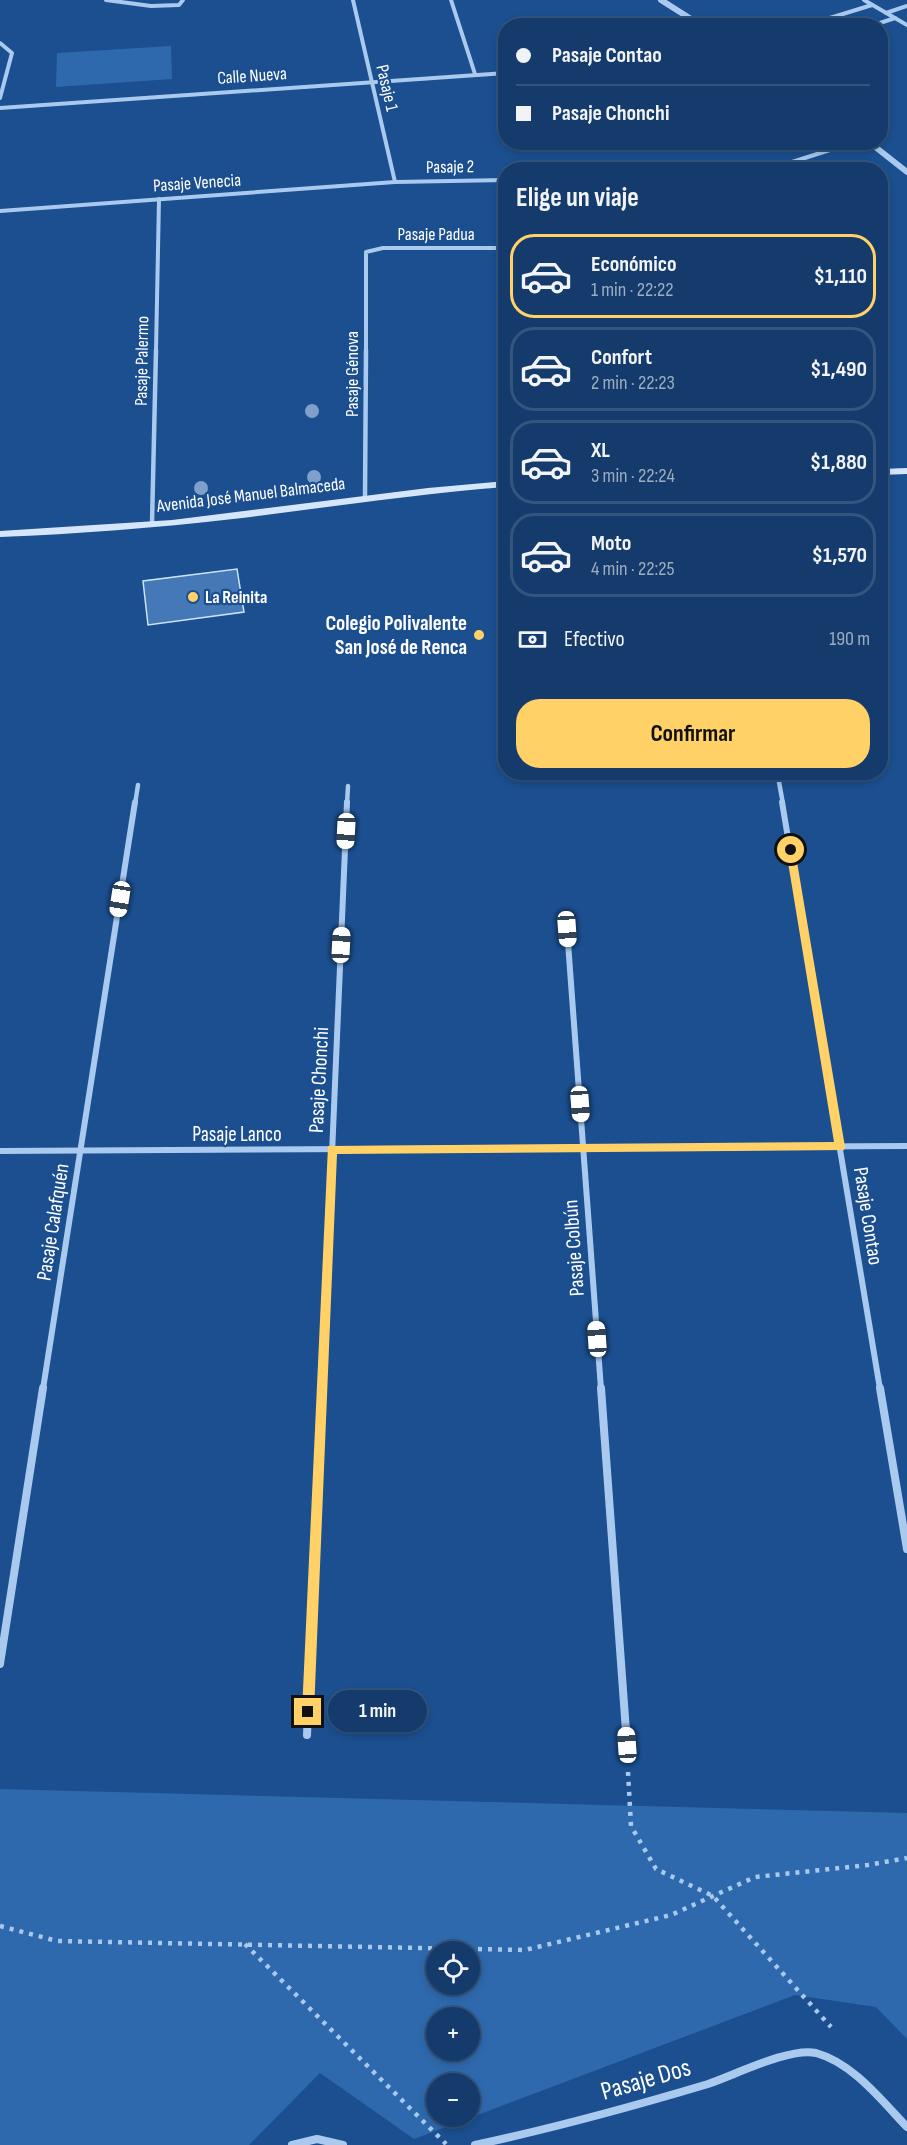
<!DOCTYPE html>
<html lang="es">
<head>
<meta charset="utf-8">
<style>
	:root { --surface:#143b6b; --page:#214673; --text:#f1f3f6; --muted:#9dadc1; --line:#33557e; --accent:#ffd166 }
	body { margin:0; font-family:"Sofia Sans Condensed",sans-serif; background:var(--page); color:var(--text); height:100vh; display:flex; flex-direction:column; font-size:22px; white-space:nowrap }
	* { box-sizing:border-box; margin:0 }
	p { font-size:20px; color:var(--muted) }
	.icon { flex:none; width:33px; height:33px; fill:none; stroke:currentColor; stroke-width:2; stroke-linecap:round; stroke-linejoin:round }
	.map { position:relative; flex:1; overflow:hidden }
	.details { position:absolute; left:498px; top:162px; width:390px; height:618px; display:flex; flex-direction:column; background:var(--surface); border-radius:24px; box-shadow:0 3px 9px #0003,0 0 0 2px var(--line) }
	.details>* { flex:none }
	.hud { position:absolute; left:498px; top:18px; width:390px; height:132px; border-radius:24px; box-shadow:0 3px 9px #0003,0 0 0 2px var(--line); display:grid; align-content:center; height:132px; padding:0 18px; background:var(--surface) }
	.tools { position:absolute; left:426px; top:1941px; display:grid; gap:12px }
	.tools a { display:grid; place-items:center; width:54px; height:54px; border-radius:50%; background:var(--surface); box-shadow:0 3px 9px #0003,0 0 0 2px var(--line); font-size:30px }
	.end { position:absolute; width:27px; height:27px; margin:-14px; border:8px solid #ffd166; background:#111; box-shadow:0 0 0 3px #111 }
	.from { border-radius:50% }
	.bubble { position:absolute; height:42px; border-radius:21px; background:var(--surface); box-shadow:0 3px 9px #0003,0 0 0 2px var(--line); font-size:20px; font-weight:700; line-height:42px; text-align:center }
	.car { position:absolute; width:18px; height:36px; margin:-18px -9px; border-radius:8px; box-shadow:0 0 4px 2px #0007; background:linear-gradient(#fff 24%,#345 0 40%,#fff 0 76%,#345 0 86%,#fff 0) }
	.hud b { display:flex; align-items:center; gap:21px; height:57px; font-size:22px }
	.hud b+b { border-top:2px solid var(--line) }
	.hud i { width:15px; height:15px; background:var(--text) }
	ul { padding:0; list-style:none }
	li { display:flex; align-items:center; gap:18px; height:84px; margin:0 12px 9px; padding:0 6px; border:3px solid var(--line); border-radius:24px }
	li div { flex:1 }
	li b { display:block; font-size:22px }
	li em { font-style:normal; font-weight:700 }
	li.on { border-color:var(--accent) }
	li>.icon { width:54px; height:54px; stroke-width:1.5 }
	h2 { padding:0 18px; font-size:27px; line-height:72px }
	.pay { display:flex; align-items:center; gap:15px; height:66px; padding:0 18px; font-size:22px }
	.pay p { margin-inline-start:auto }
	.button { display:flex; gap:12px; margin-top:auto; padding:12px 18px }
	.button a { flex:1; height:69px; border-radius:24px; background:var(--accent); color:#111; font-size:24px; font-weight:700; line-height:69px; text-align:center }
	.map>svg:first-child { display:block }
	.green { fill:#2e69ad; fill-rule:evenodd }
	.building { fill:#4478b7; stroke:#cfe3fa; stroke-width:1.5 }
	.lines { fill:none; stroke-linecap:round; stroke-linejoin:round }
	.path { stroke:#a9c9ee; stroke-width:4.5; stroke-dasharray:4 6; stroke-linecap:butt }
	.minor-far3 { stroke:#a9c9ee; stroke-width:4 }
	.minor-far2 { stroke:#a9c9ee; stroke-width:4.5 }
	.minor-far1 { stroke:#a9c9ee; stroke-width:6 }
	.minor { stroke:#a9c9ee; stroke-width:8 }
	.tertiary { stroke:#a9c9ee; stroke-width:6 }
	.secondary { fill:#d6e6fa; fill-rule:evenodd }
	.tree { fill:#7ea0ca }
	.route { fill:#ffd166 }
	.poi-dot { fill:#ffd166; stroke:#1b4f8f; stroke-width:2 }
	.labels { text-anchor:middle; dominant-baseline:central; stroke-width:4.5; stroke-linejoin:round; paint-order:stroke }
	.far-street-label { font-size:18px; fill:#fff; stroke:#1b4f8f }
	.far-poi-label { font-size:18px; font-weight:bold; fill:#fff; stroke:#1b4f8f; text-anchor:start }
	.poi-label { font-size:21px; font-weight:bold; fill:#fff; stroke:#1b4f8f; text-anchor:end }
	.street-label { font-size:21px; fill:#fff; stroke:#1b4f8f }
	.near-street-label { font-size:26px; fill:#fff; stroke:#1b4f8f }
</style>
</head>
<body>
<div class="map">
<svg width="907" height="2145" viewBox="0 0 907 2145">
	<rect width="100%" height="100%" fill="#1b4f8f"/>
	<g class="green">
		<polygon points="171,46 172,79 56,87 57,53"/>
		<path d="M0,1789L907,1813V2039L876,2007L795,1995L414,2139L320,2073L249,2145H0ZM436,1952H470V1984H436ZM436,2018H470V2050H436ZM436,2084H470V2116H436Z"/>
	</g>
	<polygon class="building" points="237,569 244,612 148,625 143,581"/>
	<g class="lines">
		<g class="path">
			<polyline points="628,1772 631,1826 656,1869 713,1896 831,2027"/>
			<polyline points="0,1926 57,1941 525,1950 671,1915 755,1877 868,1865 907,1858"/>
			<polyline points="245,1944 446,2144"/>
		</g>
		<g class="minor-far3">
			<polyline points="106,0 151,6 179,5 183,0"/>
			<polyline points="353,0 395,182"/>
			<polyline points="451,0 475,74"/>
			<polyline points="864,0 907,25"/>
			<polyline points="886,13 907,6"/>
			<polyline points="804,26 872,5"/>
			<polyline points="871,26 895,18"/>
			<polyline points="0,43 12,53 0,98"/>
			<polyline points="0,108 506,73"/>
			<polyline points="767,170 855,142"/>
			<polyline points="0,211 395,182 506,180"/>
			<polyline points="156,351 159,199"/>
			<polyline points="366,351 366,252 383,248 506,248"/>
		</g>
		<g class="minor-far2">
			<polyline points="365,497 366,350"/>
			<polyline points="152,524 156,350"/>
			<polyline points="779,782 783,804"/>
			<polyline points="135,804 138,785"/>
			<polyline points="347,804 348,786"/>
		</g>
		<g class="minor-far1">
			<polyline points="782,802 880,1389"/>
			<polyline points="567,929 601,1389"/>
			<polyline points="0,1151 907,1146"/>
			<polyline points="43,1389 135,802"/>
			<polyline points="322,1389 347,802"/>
		</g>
		<g class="minor">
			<polyline points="601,1388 627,1745"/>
			<polyline points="880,1388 907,1549"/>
			<polyline points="0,1664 43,1388"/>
			<polyline points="307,1735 322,1388"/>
			<polyline points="292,2145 317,2139 343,2145"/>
			<path d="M475,2145C554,2128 631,2107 708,2084C735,2075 790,2047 816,2053C853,2063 882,2101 907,2127"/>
		</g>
		<g class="tertiary">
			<polyline points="661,0 702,26"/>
			<polyline points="869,142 907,172"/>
		</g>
		<g class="secondary">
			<polygon points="907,468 907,474 880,475 880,469"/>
			<path d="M506,481V487C414,494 324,508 233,519C155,528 78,534 0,537V531L172,520L428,488Z"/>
		</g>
	</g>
	<g class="tree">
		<circle cx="312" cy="411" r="7"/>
		<circle cx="314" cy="477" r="7"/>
		<circle cx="201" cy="488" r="7"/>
	</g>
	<polygon class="route" points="791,847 795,850 845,1147 844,1150 337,1154 314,1712 312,1716 308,1718 303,1716 302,1712 328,1146 834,1142 786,850"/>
	<g class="poi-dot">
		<circle cx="193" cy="597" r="6"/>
		<circle cx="479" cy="635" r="6"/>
	</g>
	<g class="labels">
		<g class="far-street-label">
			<text transform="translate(252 76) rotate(-4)">Calle Nueva</text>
			<text transform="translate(387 88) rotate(77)">Pasaje 1</text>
			<text transform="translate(450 167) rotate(-1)">Pasaje 2</text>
			<text transform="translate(197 183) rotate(-4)">Pasaje Venecia</text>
			<text x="436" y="234">Pasaje Padua</text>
			<text transform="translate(142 361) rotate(-89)">Pasaje Palermo</text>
			<text transform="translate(352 374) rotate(-90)">Pasaje Génova</text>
			<text transform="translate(251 495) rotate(-7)">Avenida José Manuel Balmaceda</text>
		</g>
		<g class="far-poi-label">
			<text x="205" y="597">La Reinita</text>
		</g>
		<g class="poi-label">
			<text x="467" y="623">Colegio Polivalente<tspan x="467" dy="24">San José de Renca</tspan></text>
		</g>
		<g class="street-label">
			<text transform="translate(319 1080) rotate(-87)">Pasaje Chonchi</text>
			<text x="237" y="1134">Pasaje Lanco</text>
			<text transform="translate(868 1216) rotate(81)">Pasaje Contao</text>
			<text transform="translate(53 1222) rotate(-81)">Pasaje Calafquén</text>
			<text transform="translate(574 1248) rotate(-94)">Pasaje Colbún</text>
		</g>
		<g class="near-street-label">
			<text transform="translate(646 2080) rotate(-16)">Pasaje Dos</text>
		</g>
	</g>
</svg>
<div class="tools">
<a><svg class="icon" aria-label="locate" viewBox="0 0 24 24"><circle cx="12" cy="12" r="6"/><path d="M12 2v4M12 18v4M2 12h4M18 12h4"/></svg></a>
<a>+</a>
<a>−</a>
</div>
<i class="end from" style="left:791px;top:850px"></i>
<i class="end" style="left:308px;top:1712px"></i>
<div class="bubble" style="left:328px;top:1690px;width:99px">1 min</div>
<i class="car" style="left:346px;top:831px;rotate:183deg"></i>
<i class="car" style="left:120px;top:899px;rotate:189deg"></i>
<i class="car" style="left:567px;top:929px;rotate:176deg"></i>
<i class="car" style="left:341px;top:945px;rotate:3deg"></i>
<i class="car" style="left:580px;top:1104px;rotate:176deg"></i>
<i class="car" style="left:597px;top:1339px;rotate:356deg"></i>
<i class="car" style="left:627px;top:1745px;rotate:356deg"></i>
<div class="hud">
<b><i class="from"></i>Pasaje Contao</b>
<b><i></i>Pasaje Chonchi</b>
</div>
<section class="details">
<h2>Elige un viaje</h2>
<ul>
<li class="on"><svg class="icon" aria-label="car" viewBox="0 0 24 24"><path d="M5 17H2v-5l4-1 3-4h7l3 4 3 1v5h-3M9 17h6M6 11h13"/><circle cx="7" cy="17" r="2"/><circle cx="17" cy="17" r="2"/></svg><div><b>Económico</b><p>1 min · 22:22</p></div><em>$1,110</em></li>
<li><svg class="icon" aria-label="car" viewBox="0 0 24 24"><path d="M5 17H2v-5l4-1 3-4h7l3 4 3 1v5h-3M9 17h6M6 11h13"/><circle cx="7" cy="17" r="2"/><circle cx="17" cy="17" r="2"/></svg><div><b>Confort</b><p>2 min · 22:23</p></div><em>$1,490</em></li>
<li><svg class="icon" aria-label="car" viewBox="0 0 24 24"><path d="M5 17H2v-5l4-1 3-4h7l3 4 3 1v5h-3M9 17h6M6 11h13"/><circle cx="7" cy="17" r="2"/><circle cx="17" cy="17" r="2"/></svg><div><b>XL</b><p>3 min · 22:24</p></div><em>$1,880</em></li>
<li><svg class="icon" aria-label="car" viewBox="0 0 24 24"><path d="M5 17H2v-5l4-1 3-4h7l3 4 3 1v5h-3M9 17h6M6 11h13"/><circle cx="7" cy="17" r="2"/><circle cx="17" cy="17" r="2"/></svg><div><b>Moto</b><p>4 min · 22:25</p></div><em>$1,570</em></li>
</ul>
<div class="pay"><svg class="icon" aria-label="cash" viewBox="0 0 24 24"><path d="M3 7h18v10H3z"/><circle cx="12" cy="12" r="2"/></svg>Efectivo<p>190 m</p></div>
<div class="button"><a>Confirmar</a></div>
</section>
</div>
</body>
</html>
